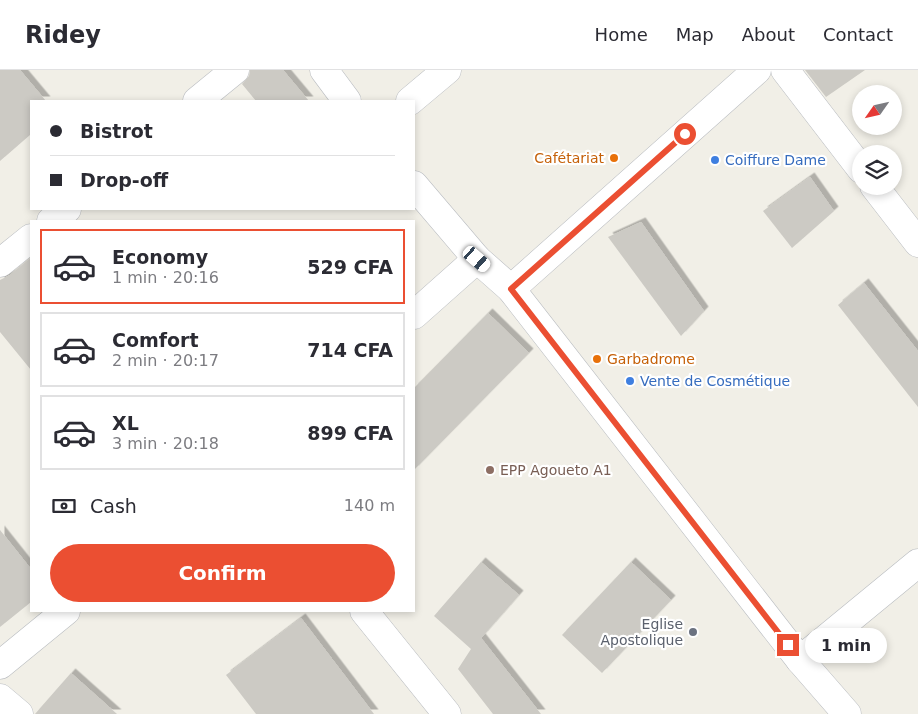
<!DOCTYPE html>
<html lang="en">
<head>
<meta charset="utf-8">
<style>
	:root { --surface:#fff; --page:#f2f2f3; --text:#2b2b33; --muted:#7c7c81; --line:#e1e1e2; --accent:#eb4f32 }
	body { margin:0; font-family:"DejaVu Sans",sans-serif; background:var(--page); color:var(--text); height:100vh; display:flex; flex-direction:column; font-size:19px; white-space:nowrap }
	* { box-sizing:border-box; margin:0 }
	p { font-size:16px; color:var(--muted) }
	.icon { flex:none; width:28px; height:28px; fill:none; stroke:currentColor; stroke-width:2; stroke-linecap:round; stroke-linejoin:round }
	.map { position:relative; flex:1; overflow:hidden }
	.side { position:absolute; left:30px; top:150px; width:385px; height:392px; display:flex; flex-direction:column; background:var(--surface); border-radius:0px; box-shadow:0 2px 8px #0003 }
	.side>* { flex:none }
	.guide { position:absolute; left:30px; top:30px; width:385px; height:110px; border-radius:0px; box-shadow:0 2px 8px #0003; display:grid; align-content:center; height:110px; padding:0 20px; background:var(--surface) }
	.needle { width:32px; rotate:236deg }
	.controls { position:absolute; left:852px; top:15px; display:grid; gap:10px }
	.controls a { display:grid; place-items:center; width:50px; height:50px; border-radius:50%; background:var(--surface); box-shadow:0 2px 8px #0003; font-size:25px }
	.end { position:absolute; width:22px; height:22px; margin:-11px; border:6px solid #eb4f32; background:#fff; box-shadow:0 0 0 2px #fff }
	.from { border-radius:50% }
	.bubble { position:absolute; height:35px; border-radius:18px; background:var(--surface); box-shadow:0 2px 8px #0003; font-size:16px; font-weight:600; line-height:35px; text-align:center }
	.car { position:absolute; width:15px; height:30px; margin:-15px -8px; border-radius:6px; box-shadow:0 0 4px 1px #0007; background:linear-gradient(#fff 24%,#345 0 40%,#fff 0 76%,#345 0 86%,#fff 0) }
	.guide b { display:flex; align-items:center; gap:18px; height:48px; font-size:19px }
	.guide b+b { border-top:1px solid var(--line) }
	.guide i { width:12px; height:12px; background:var(--text) }
	ul { padding:9px 0 0; list-style:none }
	li { display:flex; align-items:center; gap:15px; height:75px; margin:0 10px 8px; padding:0 10px; border:2px solid var(--line); border-radius:0px }
	li div { flex:1 }
	li b { display:block; font-size:19px }
	li em { font-style:normal; font-weight:600 }
	li.current { border-color:var(--accent) }
	li>.icon { width:45px; height:45px; stroke-width:1.5 }
	.pay { display:flex; align-items:center; gap:12px; height:55px; padding:0 20px; font-size:19px }
	.pay p { margin-inline-start:auto }
	.primary-button { display:flex; gap:10px; margin-top:auto; padding:10px 20px }
	.primary-button a { flex:1; height:58px; border-radius:30px; background:var(--accent); color:#fff; font-size:20px; font-weight:600; line-height:58px; text-align:center }
	header { display:flex; align-items:center; gap:30px; box-sizing:border-box; height:70px; padding:0 25px; background:var(--surface); border-bottom:1px solid var(--line) }
	header strong { font-size:24px }
	nav { display:flex; gap:28px; margin-inline-start:auto; font-size:18px }
	.map>svg:first-child { display:block }
	.building { fill:#cccac4; filter:url(#shadow) }
	.lines { fill:none; stroke-linecap:round; stroke-linejoin:round }
	.street-casing { stroke:#b9bcc0; stroke-width:29 }
	.secondary-casing { stroke:#babdc2; stroke-width:29 }
	.street { stroke:#fff; stroke-width:28 }
	.secondary { stroke:#fff; stroke-width:28 }
	.route { stroke:#eb4f32; stroke-width:6 }
	.food-dot { fill:#e8710a; stroke:#fff; stroke-width:2 }
	.shop-dot { fill:#3f7fe0; stroke:#fff; stroke-width:2 }
	.education-dot { fill:#8d6e63; stroke:#fff; stroke-width:2 }
	.worship-dot { fill:#6b7280; stroke:#fff; stroke-width:2 }
	.labels { text-anchor:middle; dominant-baseline:central; stroke-width:4.5; stroke-linejoin:round; paint-order:stroke }
	.food-label { font-size:14px; fill:#c56008; stroke:#fff; text-anchor:end }
	.shop-label { font-size:14px; fill:#366cbe; stroke:#fff; text-anchor:start }
	.education-label { font-size:14px; fill:#785e54; stroke:#fff; text-anchor:start }
	.worship-label { font-size:14px; fill:#5b616d; stroke:#fff; text-anchor:end }
</style>
</head>
<body>
<header>
<strong>Ridey</strong>
<nav><a>Home</a><a>Map</a><a>About</a><a>Contact</a></nav>
</header>
<div class="map">
<svg width="918" height="644" viewBox="0 0 918 644">
	<defs>
		<filter id="shadow"><feDropShadow dx="4.5" dy="-4.5" stdDeviation="0" flood-color="#0004"/></filter>
	</defs>
	<rect width="100%" height="100%" fill="#f1efe7"/>
	<g class="building">
		<polygon points="0,0 20,0 46,31 31,31 31,64 0,91"/>
		<polygon points="250,0 283,0 309,31 256,31 242,14 249,6"/>
		<polygon points="805,0 865,0 826,27"/>
		<polygon points="810,107 834,141 792,178 763,141"/>
		<polygon points="641,152 704,241 681,266 608,167"/>
		<polygon points="31,188 31,300 0,262 0,210 10,205"/>
		<polygon points="864,213 918,281 918,337 838,235"/>
		<polygon points="488,243 529,283 414,400 414,318"/>
		<polygon points="0,460 31,499 31,532 0,557"/>
		<polygon points="481,492 519,525 481,568 541,644 493,644 458,599 471,579 434,546"/>
		<polygon points="631,492 671,530 602,603 562,565"/>
		<polygon points="301,548 374,644 256,644 226,605"/>
		<polygon points="71,603 117,644 35,644"/>
	</g>
	<g class="lines">
		<defs>
			<g id="street">
				<polyline points="324,0 347,31"/>
				<polyline points="785,0 861,99"/>
				<polyline points="197,31 235,0"/>
				<polyline points="410,31 447,0"/>
				<polyline points="414,115 477,189 511,219 800,590 847,644"/>
				<polyline points="874,116 918,173"/>
				<polyline points="51,151 67,139"/>
				<polyline points="0,193 31,168"/>
				<polyline points="511,219 757,0"/>
				<polyline points="414,245 477,189"/>
				<polyline points="364,541 447,644"/>
				<polyline points="800,590 918,493"/>
				<polyline points="0,595 66,541"/>
			</g>
			<polyline id="secondary" points="0,628 19,644"/>
		</defs>
		<use href="#street" class="street-casing"/>
		<use href="#secondary" class="secondary-casing"/>
		<use href="#street" class="street"/>
		<use href="#secondary" class="secondary"/>
	</g>
	<g class="lines">
		<polyline class="route" points="685,64 511,219 788,575"/>
	</g>
	<g class="food-dot">
		<circle cx="614" cy="88" r="5"/>
		<circle cx="597" cy="289" r="5"/>
	</g>
	<g class="shop-dot">
		<circle cx="715" cy="90" r="5"/>
		<circle cx="630" cy="311" r="5"/>
	</g>
	<circle class="education-dot" cx="490" cy="400" r="5"/>
	<circle class="worship-dot" cx="693" cy="562" r="5"/>
	<g class="labels">
		<g class="food-label">
			<text x="604" y="88">Cafétariat</text>
			<text x="607" y="289" text-anchor="start">Garbadrome</text>
		</g>
		<g class="shop-label">
			<text x="725" y="90">Coiffure Dame</text>
			<text x="640" y="311">Vente de Cosmétique</text>
		</g>
		<g class="education-label">
			<text x="500" y="400">EPP Agoueto A1</text>
		</g>
		<g class="worship-label">
			<text x="683" y="554">Eglise<tspan x="683" dy="16">Apostolique</tspan></text>
		</g>
	</g>
</svg>
<div class="controls">
<a><svg class="needle" viewBox="-14 -14 28 28"><path d="M0-13l5 13h-10z" fill="#e53935"/><path d="M0 13l5-13h-10z" fill="#7c7c81"/></svg></a>
<a><svg class="icon" aria-label="layers" viewBox="0 0 24 24"><path d="M12 4l9 5-9 5-9-5zM3 14l9 5 9-5"/></svg></a>
</div>
<i class="end from" style="left:685px;top:64px"></i>
<i class="end" style="left:788px;top:575px"></i>
<div class="bubble" style="left:805px;top:558px;width:82px">1 min</div>
<i class="car" style="left:477px;top:189px;rotate:131deg"></i>
<div class="guide">
<b><i class="from"></i>Bistrot</b>
<b><i></i>Drop-off</b>
</div>
<section class="side">
<ul>
<li class="current"><svg class="icon" aria-label="car" viewBox="0 0 24 24"><path d="M5 17H2v-5l4-1 3-4h7l3 4 3 1v5h-3M9 17h6M6 11h13"/><circle cx="7" cy="17" r="2"/><circle cx="17" cy="17" r="2"/></svg><div><b>Economy</b><p>1 min · 20:16</p></div><em>529 CFA</em></li>
<li><svg class="icon" aria-label="car" viewBox="0 0 24 24"><path d="M5 17H2v-5l4-1 3-4h7l3 4 3 1v5h-3M9 17h6M6 11h13"/><circle cx="7" cy="17" r="2"/><circle cx="17" cy="17" r="2"/></svg><div><b>Comfort</b><p>2 min · 20:17</p></div><em>714 CFA</em></li>
<li><svg class="icon" aria-label="car" viewBox="0 0 24 24"><path d="M5 17H2v-5l4-1 3-4h7l3 4 3 1v5h-3M9 17h6M6 11h13"/><circle cx="7" cy="17" r="2"/><circle cx="17" cy="17" r="2"/></svg><div><b>XL</b><p>3 min · 20:18</p></div><em>899 CFA</em></li>
</ul>
<div class="pay"><svg class="icon" aria-label="cash" viewBox="0 0 24 24"><path d="M3 7h18v10H3z"/><circle cx="12" cy="12" r="2"/></svg>Cash<p>140 m</p></div>
<div class="primary-button"><a>Confirm</a></div>
</section>
</div>
</body>
</html>
